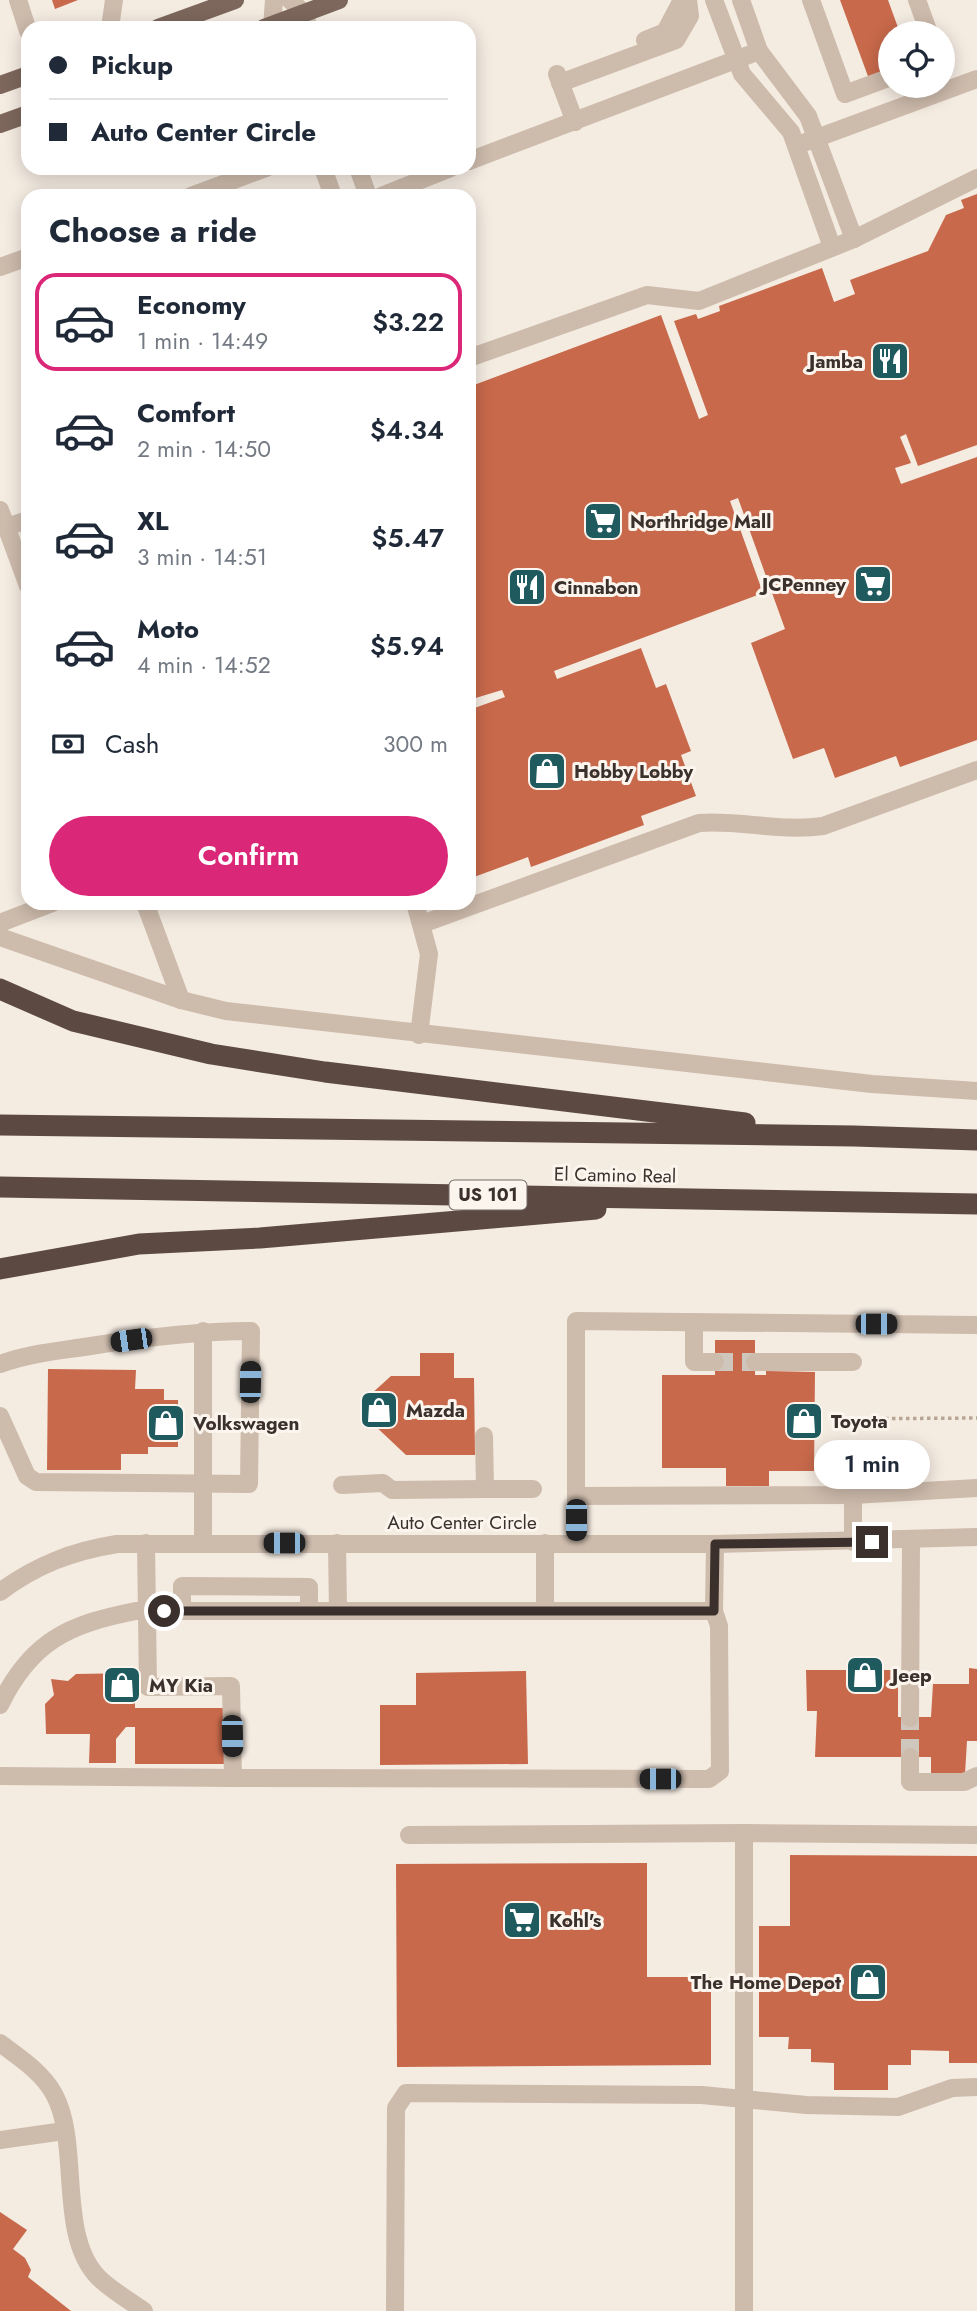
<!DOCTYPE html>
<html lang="en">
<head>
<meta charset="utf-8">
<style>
	:root { --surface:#fff; --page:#f2f2f3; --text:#1f2937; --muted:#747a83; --line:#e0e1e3; --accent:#db2777 }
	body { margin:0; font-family:Jost,sans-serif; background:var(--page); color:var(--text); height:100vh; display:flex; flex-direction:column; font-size:26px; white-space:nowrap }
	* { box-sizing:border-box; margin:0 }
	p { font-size:23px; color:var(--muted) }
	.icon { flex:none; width:38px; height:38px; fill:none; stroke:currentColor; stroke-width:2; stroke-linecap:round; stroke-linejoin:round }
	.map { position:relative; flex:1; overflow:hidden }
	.drawer { position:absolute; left:21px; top:189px; width:455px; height:721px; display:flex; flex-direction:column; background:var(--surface); border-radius:21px; box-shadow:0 4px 18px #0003 }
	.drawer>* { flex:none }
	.guide { position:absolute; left:21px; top:21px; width:455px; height:154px; border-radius:21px; box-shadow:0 4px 18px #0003; display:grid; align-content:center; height:154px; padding:0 28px; background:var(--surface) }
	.controls { position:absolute; left:878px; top:21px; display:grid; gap:14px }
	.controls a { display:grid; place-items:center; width:77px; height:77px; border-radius:50%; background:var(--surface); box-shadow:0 4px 18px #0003; font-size:35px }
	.end { position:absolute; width:32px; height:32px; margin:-16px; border:9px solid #3b302b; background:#fff; box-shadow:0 0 0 4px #fff }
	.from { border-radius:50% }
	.bubble { position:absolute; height:49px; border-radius:24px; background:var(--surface); box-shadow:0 4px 18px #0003; font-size:23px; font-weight:600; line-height:49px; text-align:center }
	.car { position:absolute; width:21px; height:42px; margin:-21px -10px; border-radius:9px; box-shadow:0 0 5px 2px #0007; background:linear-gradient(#222 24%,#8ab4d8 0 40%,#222 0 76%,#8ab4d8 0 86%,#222 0) }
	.guide b { display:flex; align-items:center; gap:24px; height:66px; font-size:26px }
	.guide b+b { border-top:2px solid var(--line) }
	.guide i { width:18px; height:18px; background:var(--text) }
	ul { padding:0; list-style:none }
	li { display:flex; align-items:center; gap:21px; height:98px; margin:0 14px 10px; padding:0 14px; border:4px solid transparent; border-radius:21px }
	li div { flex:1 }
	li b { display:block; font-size:26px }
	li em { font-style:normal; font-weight:600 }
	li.selected { border-color:var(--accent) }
	li>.icon { width:63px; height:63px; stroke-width:1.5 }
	h2 { padding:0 28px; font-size:32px; line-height:84px }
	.pay { display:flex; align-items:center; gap:18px; height:77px; padding:0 28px; font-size:26px }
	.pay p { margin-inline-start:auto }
	.cta { display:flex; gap:14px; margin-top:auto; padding:14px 28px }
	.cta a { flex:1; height:80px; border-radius:42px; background:var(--accent); color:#fff; font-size:28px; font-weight:600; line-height:80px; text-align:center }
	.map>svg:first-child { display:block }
	.building { fill:#c8694b }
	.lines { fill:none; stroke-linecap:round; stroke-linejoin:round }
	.minor-tunnel { stroke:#cfc6bd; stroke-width:18; stroke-dasharray:18 9; stroke-linecap:butt }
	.path { stroke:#b9a596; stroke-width:3.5; stroke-dasharray:3.5 3.5; stroke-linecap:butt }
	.minor { stroke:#cdbbac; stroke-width:18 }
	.major { stroke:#7d675c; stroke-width:18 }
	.highway { stroke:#5c4a42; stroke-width:21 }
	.route { stroke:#3b302b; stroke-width:9 }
	.labels { text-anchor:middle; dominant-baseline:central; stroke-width:6; stroke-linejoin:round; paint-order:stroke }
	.shield { fill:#fbf5ee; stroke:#756b66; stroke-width:2 }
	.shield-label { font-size:18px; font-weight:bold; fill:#3b302b }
	.poi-label { font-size:19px; font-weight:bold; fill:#3b302b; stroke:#fbf5ee; text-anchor:start }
	.street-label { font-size:19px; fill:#3b302b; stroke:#fbf5ee }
</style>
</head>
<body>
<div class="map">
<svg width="977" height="2311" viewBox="0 0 977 2311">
	<rect width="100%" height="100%" fill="#f4ebe1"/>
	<g class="building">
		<polygon points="52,0 78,0 55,9"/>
		<polygon points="840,0 888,0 900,33 891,33 891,71 869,79"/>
		<polygon points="977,194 977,445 918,466 906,434 900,437 911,463 895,468 901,484 977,457 977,740 900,767 896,756 835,778 824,748 793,759 751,643 785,629 738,498 730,501 763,593 554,671 557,679 641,648 656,688 666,684 691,751 681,755 696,796 641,816 644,825 531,867 528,857 474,877 469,865 469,710 505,697 502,690 469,700 469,384 474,385 661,315 699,419 708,415 674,321 696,314 698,319 720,311 719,306 822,268 834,302 855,294 850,280 928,251 946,215 964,208 961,200"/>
		<polygon points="715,1340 755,1340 755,1375 766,1375 766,1371 815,1372 814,1471 769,1471 769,1486 726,1486 726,1468 662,1468 662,1375 715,1375"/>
		<polygon points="420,1353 454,1353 454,1378 474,1378 475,1455 406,1455 371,1422 370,1395 391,1376 420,1376"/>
		<polygon points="48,1369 136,1370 135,1389 164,1389 164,1400 178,1400 178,1447 148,1447 148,1454 121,1454 121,1470 47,1470"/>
		<polygon points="969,1668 977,1669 977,1741 967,1741 965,1774 931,1774 931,1757 815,1757 817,1711 807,1711 806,1670 898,1670 898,1717 931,1717 933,1684 969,1684"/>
		<polygon points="526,1671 528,1764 380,1765 380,1705 416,1705 416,1673"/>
		<polygon points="135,1673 135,1708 224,1708 225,1764 135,1764 135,1727 126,1727 116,1739 116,1763 89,1763 90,1734 46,1734 45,1704 54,1695 51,1679 68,1681 76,1674"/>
		<polygon points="790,1855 977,1856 977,2063 949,2063 949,2051 911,2050 911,2065 888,2065 888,2090 834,2090 834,2063 811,2062 811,2049 788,2049 789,2037 759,2037 759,1926 790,1926"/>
		<polygon points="647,1863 647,1977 711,1977 711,2065 397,2067 396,1864"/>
		<polygon points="0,2212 27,2230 13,2249 25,2258 31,2270 28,2277 71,2311 0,2311"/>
	</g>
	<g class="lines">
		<g class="minor-tunnel">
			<polyline points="715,1362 755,1362"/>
			<polyline points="910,1757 910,1718"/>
		</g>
		<polyline class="path" points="829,1419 977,1418"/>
		<g class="minor">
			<polyline points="18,0 28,31"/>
			<polyline points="290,0 304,13 309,28"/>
			<polyline points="714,0 742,74 791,132 832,247"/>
			<polyline points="741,0 759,51 808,116 854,239"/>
			<polyline points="811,0 845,94 891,77"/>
			<polyline points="917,0 929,33"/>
			<polyline points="110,28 114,0"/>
			<polyline points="272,28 274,0"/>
			<polyline points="645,40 665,32 682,0"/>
			<polyline points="557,74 575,122"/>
			<polyline points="560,83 676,40 690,16 688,0"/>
			<polyline points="806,142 977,79"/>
			<polyline points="469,161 759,51"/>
			<polyline points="323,168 333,196"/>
			<polyline points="358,168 368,196"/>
			<polyline points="191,196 266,168"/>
			<polyline points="381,196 451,168"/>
			<polyline points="0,267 28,257"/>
			<polyline points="469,358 647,295 699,301 854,239 977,178"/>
			<polyline points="0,510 28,586"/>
			<polyline points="6,527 28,520"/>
			<polyline points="145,903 181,1000"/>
			<polyline points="415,903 429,954 419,1035"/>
			<polyline points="0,923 52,903"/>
			<path d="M422,924L699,823C741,820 782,832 823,826L977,770"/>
			<polyline points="0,937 181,1000 226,1011 872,1084 977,1091"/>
			<polyline points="694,1322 694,1362 715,1362"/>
			<polyline points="755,1362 853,1362"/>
			<path d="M0,1364C27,1354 56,1351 84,1347C140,1338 195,1331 251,1331L249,1484L36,1482L27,1476L0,1416"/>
			<polyline points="484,1436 485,1489 533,1489"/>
			<polyline points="342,1485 383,1483 392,1490 485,1489"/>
			<polyline points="853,1495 853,1542"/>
			<polyline points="576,1496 853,1495 977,1488"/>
			<polyline points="203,1543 203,1331"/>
			<polyline points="337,1543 338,1611"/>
			<polyline points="576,1543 576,1321 977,1325"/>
			<path d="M0,1592C36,1565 73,1551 117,1544H715L977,1537"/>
			<polyline points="182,1611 182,1586 309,1587 309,1611"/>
			<polyline points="545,1611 545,1543"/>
			<path d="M0,1705C31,1641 69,1624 136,1611H714L715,1544"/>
			<polyline points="910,1718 911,1541"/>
			<polyline points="910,1757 910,1782 964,1782 977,1776"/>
			<polyline points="0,1776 233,1778 231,1686 148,1687 146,1543"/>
			<polyline points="233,1778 709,1779 720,1771 719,1626 714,1611"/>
			<polyline points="409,1835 744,1833"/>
			<path d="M0,2043C20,2058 42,2072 54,2094C81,2143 57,2232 97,2276C109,2289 129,2300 144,2311"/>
			<polyline points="0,2140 64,2131"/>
			<polyline points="395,2311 396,2108 406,2093 702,2095 806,2105 898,2107 952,2088 977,2087"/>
			<polyline points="744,2311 744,1833 977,1835"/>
		</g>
		<g class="major">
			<polyline points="158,28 235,0"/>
			<polyline points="264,28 339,0"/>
			<polyline points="0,85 28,75"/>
			<polyline points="0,124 28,114"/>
		</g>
		<g class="highway">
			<polyline points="0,989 73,1021 211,1054 325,1072 745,1123"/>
			<polyline points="0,1125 854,1136 977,1140"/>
			<polyline points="0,1187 977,1204"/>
			<polyline points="0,1269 139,1244 260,1238 596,1209"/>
		</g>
	</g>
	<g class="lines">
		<polyline class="route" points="164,1611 714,1611 715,1544 872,1542"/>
	</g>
	<defs>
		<symbol id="restaurant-square" viewBox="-11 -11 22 22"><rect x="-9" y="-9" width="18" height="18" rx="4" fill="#1f5a5e" stroke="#fbf5ee"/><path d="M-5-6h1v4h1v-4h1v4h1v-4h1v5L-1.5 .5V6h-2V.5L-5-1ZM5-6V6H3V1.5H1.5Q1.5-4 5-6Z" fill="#fff"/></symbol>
		<symbol id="supermarket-square" viewBox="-11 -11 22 22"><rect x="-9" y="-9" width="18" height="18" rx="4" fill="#1f5a5e" stroke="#fbf5ee"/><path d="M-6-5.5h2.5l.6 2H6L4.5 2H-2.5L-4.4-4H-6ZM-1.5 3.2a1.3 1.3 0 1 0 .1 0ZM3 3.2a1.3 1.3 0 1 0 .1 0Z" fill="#fff"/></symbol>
		<symbol id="shop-square" viewBox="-11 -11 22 22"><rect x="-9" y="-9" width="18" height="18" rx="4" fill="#1f5a5e" stroke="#fbf5ee"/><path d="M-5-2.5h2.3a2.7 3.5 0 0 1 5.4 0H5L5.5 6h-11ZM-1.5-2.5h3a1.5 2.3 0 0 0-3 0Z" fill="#fff"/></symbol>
	</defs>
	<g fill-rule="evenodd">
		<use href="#restaurant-square" x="868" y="339" width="44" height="44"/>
		<use href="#supermarket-square" x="581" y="499" width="44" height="44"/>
		<use href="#supermarket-square" x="851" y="562" width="44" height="44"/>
		<use href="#restaurant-square" x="505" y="565" width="44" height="44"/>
		<use href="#shop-square" x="525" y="749" width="44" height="44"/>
		<use href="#shop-square" x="357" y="1388" width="44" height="44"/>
		<use href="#shop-square" x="782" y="1399" width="44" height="44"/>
		<use href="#shop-square" x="144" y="1401" width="44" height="44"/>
		<use href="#shop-square" x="843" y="1653" width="44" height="44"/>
		<use href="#shop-square" x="100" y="1663" width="44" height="44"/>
		<use href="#supermarket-square" x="500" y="1898" width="44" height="44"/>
		<use href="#shop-square" x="846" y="1960" width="44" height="44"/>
	</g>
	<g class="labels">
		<rect class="shield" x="449.5" y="1180.5" width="77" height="29" rx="5"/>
		<g class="shield-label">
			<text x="488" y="1195">US 101</text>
		</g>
		<g class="poi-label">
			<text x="863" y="361" text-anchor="end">Jamba</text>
			<text x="630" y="521">Northridge Mall</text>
			<text x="846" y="584" text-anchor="end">JCPenney</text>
			<text x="554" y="587">Cinnabon</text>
			<text x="574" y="771">Hobby Lobby</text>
			<text x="406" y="1410">Mazda</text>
			<text x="831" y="1421">Toyota</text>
			<text x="193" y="1423">Volkswagen</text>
			<text x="892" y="1675">Jeep</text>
			<text x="149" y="1685">MY Kia</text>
			<text x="549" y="1920">Kohl's</text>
			<text x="841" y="1982" text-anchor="end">The Home Depot</text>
		</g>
		<g class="street-label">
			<text transform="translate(615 1175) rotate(1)">El Camino Real</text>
			<text x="462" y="1522">Auto Center Circle</text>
		</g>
	</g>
</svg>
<div class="controls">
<a><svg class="icon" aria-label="locate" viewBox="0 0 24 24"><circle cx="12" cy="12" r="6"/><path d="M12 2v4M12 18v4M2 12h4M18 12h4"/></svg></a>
</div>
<i class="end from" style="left:164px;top:1611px"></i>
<i class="end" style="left:872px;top:1542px"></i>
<div class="bubble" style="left:814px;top:1440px;width:116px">1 min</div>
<i class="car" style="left:876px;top:1324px;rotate:90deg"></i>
<i class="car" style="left:131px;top:1340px;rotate:262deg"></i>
<i class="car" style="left:250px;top:1382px;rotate:1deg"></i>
<i class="car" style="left:576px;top:1520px;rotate:180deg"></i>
<i class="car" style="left:284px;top:1543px;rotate:270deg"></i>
<i class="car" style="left:232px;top:1736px;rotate:179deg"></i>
<i class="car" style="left:660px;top:1779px;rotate:270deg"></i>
<div class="guide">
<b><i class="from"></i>Pickup</b>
<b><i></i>Auto Center Circle</b>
</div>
<section class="drawer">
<h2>Choose a ride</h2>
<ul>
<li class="selected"><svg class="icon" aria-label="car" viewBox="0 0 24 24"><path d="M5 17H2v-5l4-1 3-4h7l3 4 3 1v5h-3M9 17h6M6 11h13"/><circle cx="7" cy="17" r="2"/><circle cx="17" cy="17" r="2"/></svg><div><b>Economy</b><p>1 min · 14:49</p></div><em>$3.22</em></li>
<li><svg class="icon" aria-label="car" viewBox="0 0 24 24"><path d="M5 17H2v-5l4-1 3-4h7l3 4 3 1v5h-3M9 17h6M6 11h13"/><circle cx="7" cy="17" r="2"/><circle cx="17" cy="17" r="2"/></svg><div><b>Comfort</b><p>2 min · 14:50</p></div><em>$4.34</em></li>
<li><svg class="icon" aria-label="car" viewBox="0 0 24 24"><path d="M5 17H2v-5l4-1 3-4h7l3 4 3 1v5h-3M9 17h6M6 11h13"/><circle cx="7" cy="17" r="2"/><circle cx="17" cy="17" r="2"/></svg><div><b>XL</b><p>3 min · 14:51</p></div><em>$5.47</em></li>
<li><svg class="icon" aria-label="car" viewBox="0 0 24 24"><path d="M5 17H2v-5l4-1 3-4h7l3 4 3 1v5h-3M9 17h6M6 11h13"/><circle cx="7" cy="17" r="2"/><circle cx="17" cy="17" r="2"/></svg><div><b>Moto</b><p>4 min · 14:52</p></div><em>$5.94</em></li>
</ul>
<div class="pay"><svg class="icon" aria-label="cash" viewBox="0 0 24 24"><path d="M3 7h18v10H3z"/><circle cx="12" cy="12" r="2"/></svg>Cash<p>300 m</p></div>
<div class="cta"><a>Confirm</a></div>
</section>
</div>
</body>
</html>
